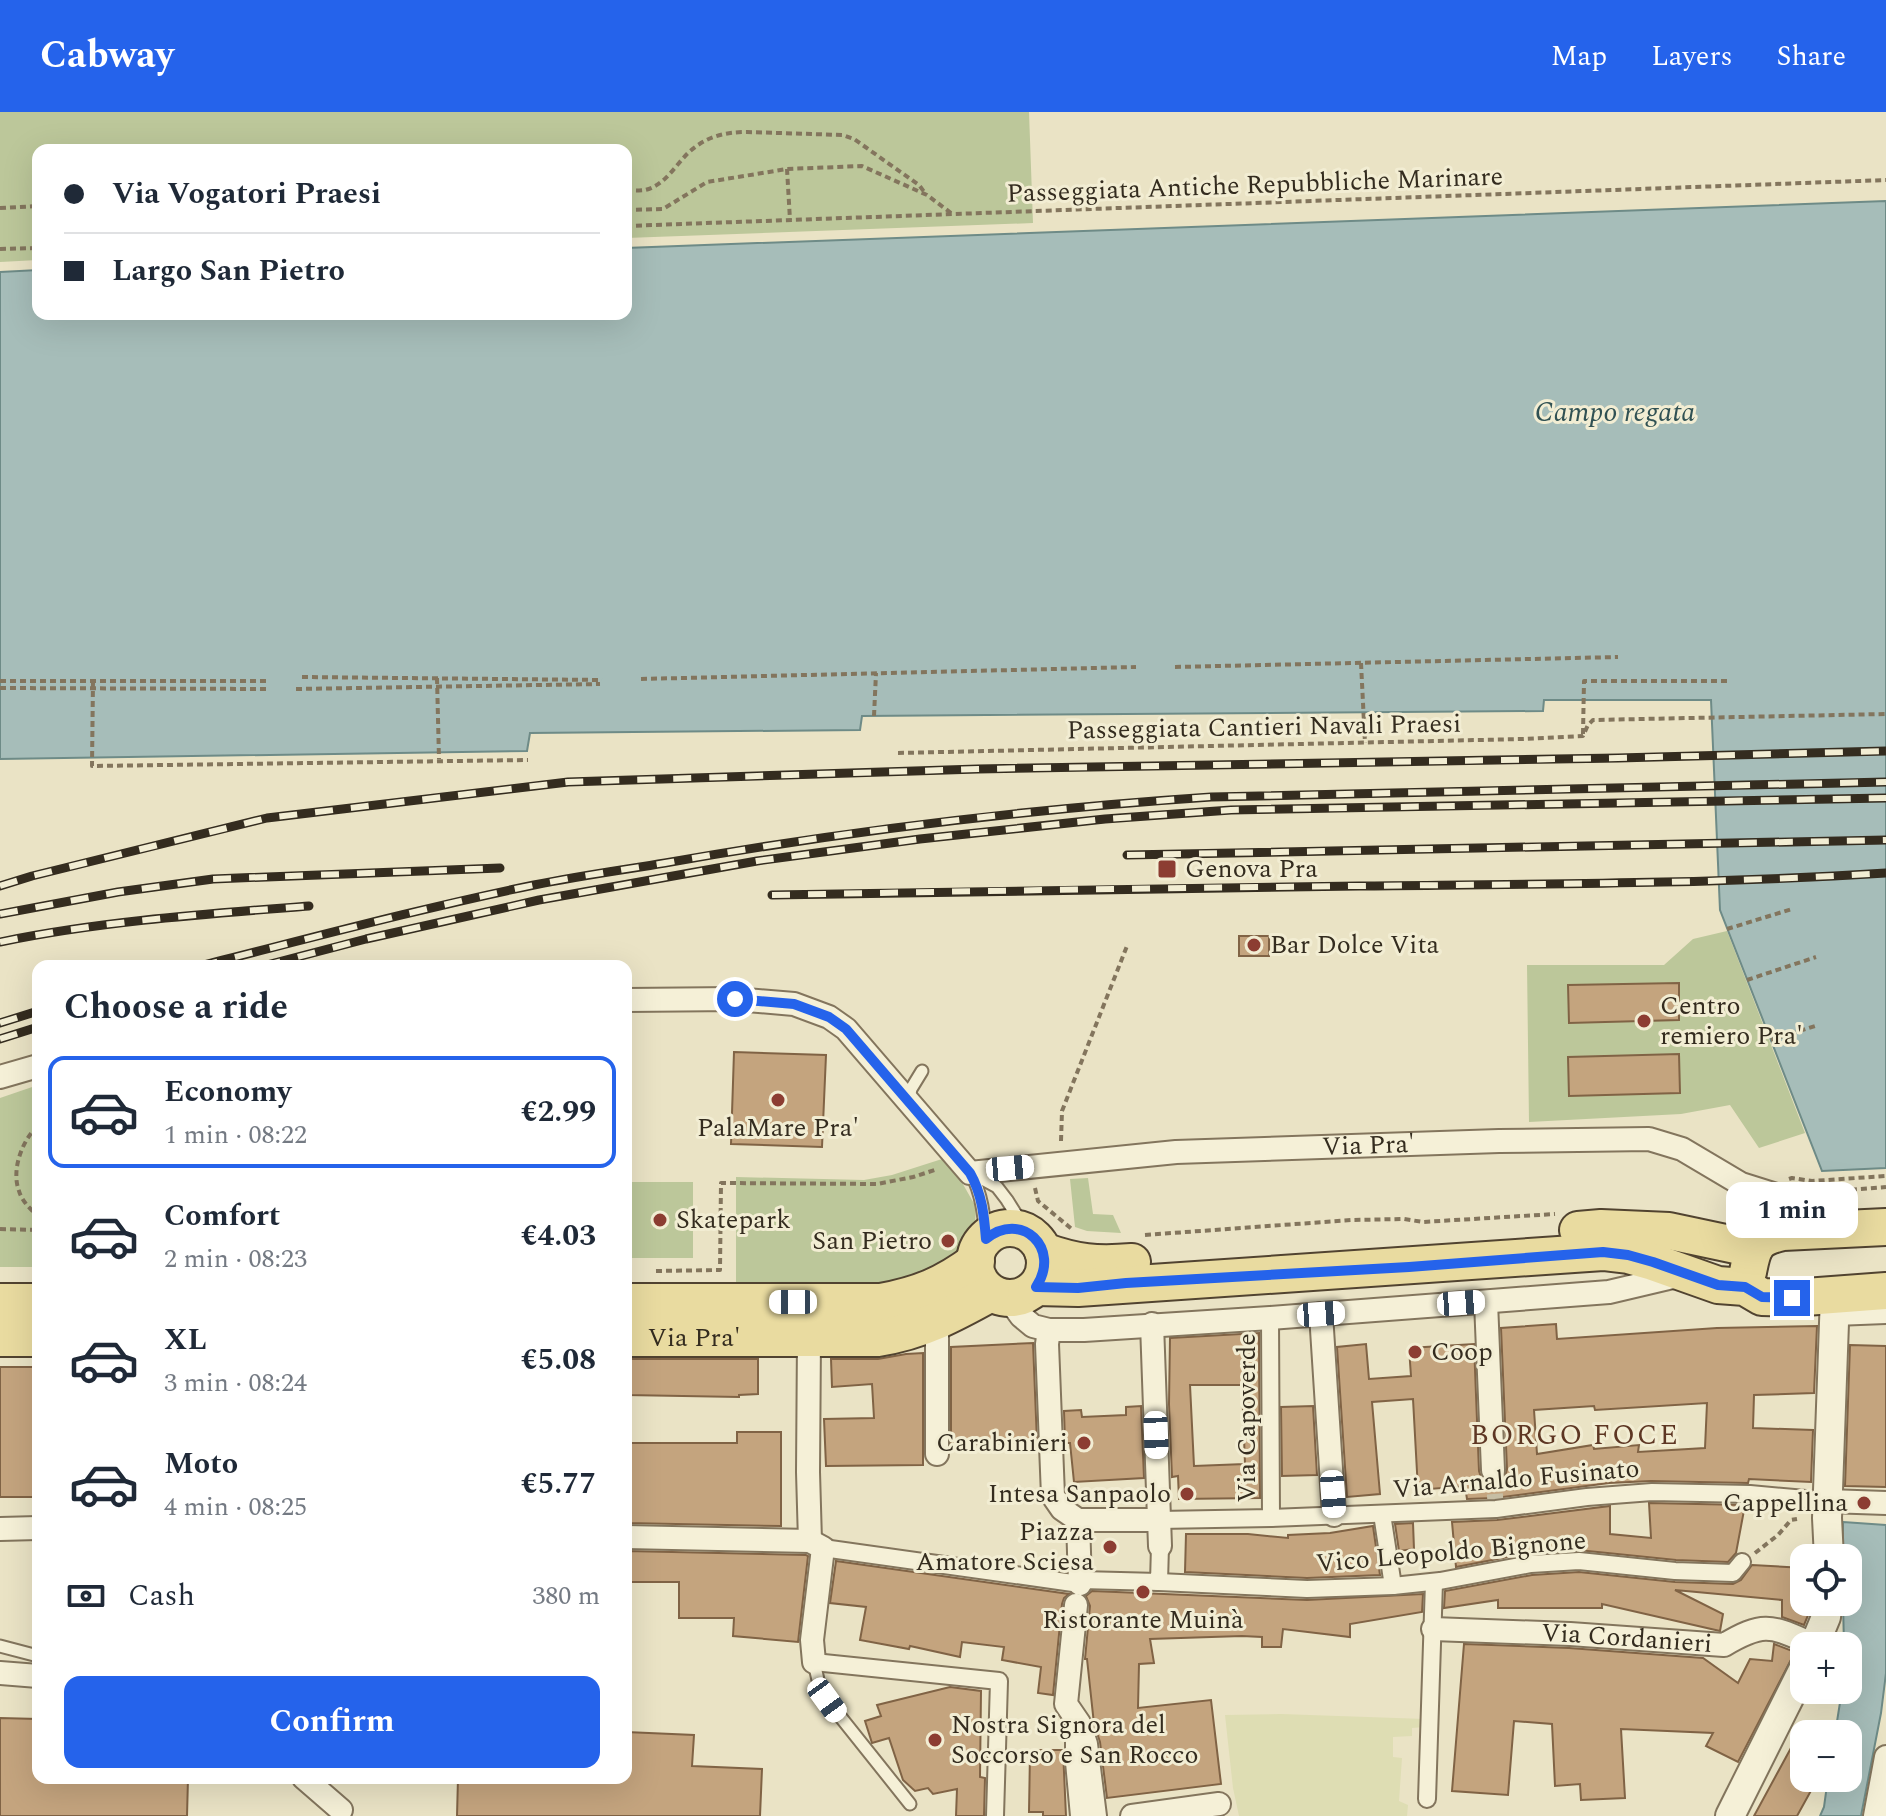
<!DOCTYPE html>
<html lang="en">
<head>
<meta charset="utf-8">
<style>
	:root { --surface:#fff; --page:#f2f2f3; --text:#1f2937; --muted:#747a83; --line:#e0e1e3; --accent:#2563eb }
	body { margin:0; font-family:Spectral,serif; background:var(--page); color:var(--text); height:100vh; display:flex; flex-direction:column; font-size:30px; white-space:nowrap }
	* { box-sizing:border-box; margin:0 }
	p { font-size:26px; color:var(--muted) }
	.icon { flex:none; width:44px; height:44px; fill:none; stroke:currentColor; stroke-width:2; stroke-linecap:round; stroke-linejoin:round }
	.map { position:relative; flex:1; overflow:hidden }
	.details { position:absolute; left:32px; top:848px; width:600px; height:824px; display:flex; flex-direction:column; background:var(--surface); border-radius:16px; box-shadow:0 8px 32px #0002 }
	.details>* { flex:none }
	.banner { position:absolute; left:32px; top:32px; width:600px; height:176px; border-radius:16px; box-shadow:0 8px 32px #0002; display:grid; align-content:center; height:176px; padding:0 32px; background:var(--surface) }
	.fabs { position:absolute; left:1790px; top:1432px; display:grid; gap:16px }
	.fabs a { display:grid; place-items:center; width:72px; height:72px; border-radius:16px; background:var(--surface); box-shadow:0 8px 32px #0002; font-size:40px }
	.end { position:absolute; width:36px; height:36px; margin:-18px; border:10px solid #2563eb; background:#fff; box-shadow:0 0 0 4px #fff }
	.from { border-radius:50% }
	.bubble { position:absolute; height:56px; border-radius:16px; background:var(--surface); box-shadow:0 8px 32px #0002; font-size:26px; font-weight:700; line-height:56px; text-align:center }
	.car { position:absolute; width:24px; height:48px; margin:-24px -12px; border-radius:10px; box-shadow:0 0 6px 2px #0007; background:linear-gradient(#fff 24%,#345 0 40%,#fff 0 76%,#345 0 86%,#fff 0) }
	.banner b { display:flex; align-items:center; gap:28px; height:76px; font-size:30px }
	.banner b+b { border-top:2px solid var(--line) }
	.banner i { width:20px; height:20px; background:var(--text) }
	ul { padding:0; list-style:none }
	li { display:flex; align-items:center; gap:24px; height:112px; margin:0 16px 12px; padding:0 16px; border:4px solid transparent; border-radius:16px }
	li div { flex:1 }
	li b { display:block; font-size:30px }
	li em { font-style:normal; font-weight:700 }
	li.on { border-color:var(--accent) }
	li>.icon { width:72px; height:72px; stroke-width:1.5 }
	h2 { padding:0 32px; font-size:36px; line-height:96px }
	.pay { display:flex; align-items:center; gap:20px; height:88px; padding:0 32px; font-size:30px }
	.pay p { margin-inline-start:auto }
	.cta { display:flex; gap:16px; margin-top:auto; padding:16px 32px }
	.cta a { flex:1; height:92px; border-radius:16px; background:var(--accent); color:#fff; font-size:32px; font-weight:700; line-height:92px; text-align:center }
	header { display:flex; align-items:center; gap:48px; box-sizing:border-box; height:112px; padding:0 40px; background:var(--accent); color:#fff }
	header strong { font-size:38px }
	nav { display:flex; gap:44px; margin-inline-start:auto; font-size:28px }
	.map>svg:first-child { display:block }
	.farmland { fill:#deddb3 }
	.green { fill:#bcc79a }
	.water { fill:#a6bdb9; stroke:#6e8b87; stroke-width:2 }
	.building { fill:#c4a47e; stroke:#806345; stroke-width:2; fill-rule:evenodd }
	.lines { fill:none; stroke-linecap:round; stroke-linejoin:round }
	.pedestrian-tunnel { stroke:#c6bea4; stroke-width:16; stroke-dasharray:16 8; stroke-linecap:butt }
	.service-casing { stroke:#83755d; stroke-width:15 }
	.pedestrian-casing { stroke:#83755d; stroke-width:20 }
	.minor-casing { stroke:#83755d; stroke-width:26 }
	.tertiary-casing { stroke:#83755d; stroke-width:32 }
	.primary-casing { stroke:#514330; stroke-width:40 }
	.path { stroke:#83755d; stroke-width:4; stroke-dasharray:6 4; stroke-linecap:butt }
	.service { stroke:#f5f0d7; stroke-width:11 }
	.pedestrian { stroke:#f5f0d7; stroke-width:16 }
	.minor { stroke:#f5f0d7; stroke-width:22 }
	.tertiary { stroke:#f5f0d7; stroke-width:28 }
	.primary { stroke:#e9dba0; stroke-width:36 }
	.rail-casing { stroke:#342c1f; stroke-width:9 }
	.rail { stroke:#f2edd3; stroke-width:6; stroke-dasharray:18; stroke-linecap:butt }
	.route { stroke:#2563eb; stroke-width:10 }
	.poi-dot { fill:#8c3d32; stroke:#f2edd3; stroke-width:3 }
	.labels { text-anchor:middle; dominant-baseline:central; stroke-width:6; stroke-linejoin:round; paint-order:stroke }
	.street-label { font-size:26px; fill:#342c1f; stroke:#f2edd3 }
	.poi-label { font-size:26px; fill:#342c1f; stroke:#f2edd3; text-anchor:start }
	.water-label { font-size:28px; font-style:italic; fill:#305153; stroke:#f2edd3 }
	.neighbourhood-label { font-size:28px; letter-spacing:2px; fill:#5d3623; stroke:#f2edd3 }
</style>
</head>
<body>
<header>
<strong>Cabway</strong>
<nav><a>Map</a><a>Layers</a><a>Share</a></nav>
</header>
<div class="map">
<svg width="1886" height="1704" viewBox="0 0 1886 1704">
	<rect width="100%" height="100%" fill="#eae3c5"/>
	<polygon class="farmland" points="1281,1602 1425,1607 1424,1615 1412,1616 1412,1624 1393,1625 1393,1645 1402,1646 1399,1689 1408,1693 1407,1704 1239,1704 1233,1676 1225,1603"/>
	<g class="green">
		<polygon points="0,0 1029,0 1033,111 626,126 626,38 38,38 38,148 0,150"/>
		<polygon points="1727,819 1805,1021 1759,1036 1730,993 1681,1002 1529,1010 1527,853 1664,853 1693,827"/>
		<polygon points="38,973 38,1155 0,1155 0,986"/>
		<polygon points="942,1047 960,1067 976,1095 975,1114 963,1135 947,1153 897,1170 736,1173 736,1065 864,1068 892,1063"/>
		<polygon points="1088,1066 1093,1102 1113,1103 1121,1121 1087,1119 1075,1115 1070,1067"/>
		<rect x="626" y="1070" width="67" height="76"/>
	</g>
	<g class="water">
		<polygon points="1886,89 1886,1056 1822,1059 1720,798 1711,588 1544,588 1543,599 862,604 860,618 530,621 527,639 0,647 0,160 38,158 38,202 626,202 626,136"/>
		<polygon points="1843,1410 1886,1413 1886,1561 1881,1601 1861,1704 1820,1704 1824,1695 1828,1666 1848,1666 1848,1622 1835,1622 1842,1578 1848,1578 1848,1534 1844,1534 1843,1490 1848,1490 1848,1446 1843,1446"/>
	</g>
	<g class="building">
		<rect x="1239" y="824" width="30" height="20"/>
		<polygon points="1679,871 1679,908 1569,911 1568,873"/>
		<polygon points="734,940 826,943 822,1035 731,1032"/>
		<polygon points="1679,942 1680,981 1569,984 1568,945"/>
		<path d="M1556,1212L1557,1227L1717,1216L1817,1214L1814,1281L1754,1283L1753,1316L1813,1318L1811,1370L1749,1367L1748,1371L1651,1369L1609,1371L1495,1386L1467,1387L1465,1374L1418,1378L1413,1287L1372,1290L1380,1382L1347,1385L1337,1235L1366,1232L1369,1267L1411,1264L1409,1236L1474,1232L1479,1359L1481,1365L1486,1370L1494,1372L1500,1370L1505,1365L1507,1357L1501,1216ZM1707,1291L1705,1336L1638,1340L1639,1333L1594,1337L1593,1333L1537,1342L1534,1298L1594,1294L1595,1298Z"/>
		<path d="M1259,1221L1260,1386L1179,1387L1178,1364L1172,1365L1169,1292L1170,1226ZM1190,1273H1242L1245,1352L1194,1354Z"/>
		<polygon points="1033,1231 1037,1330 951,1333 951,1235"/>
		<polygon points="1850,1233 1886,1234 1886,1375 1845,1374"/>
		<polygon points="923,1241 923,1353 826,1354 824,1307 874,1306 872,1272 832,1275 831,1247 878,1247 906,1242"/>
		<polygon points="626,1247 758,1247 758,1282 739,1283 739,1285 626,1283"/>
		<polygon points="0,1255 36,1255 38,1385 0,1385"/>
		<polygon points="1141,1294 1144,1366 1074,1370 1070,1331 1065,1331 1064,1299 1081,1298 1082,1305 1126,1303 1126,1295"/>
		<polygon points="1313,1294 1317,1363 1282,1364 1281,1295"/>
		<polygon points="737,1320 781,1320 781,1414 626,1411 627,1331 737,1331"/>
		<polygon points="1649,1391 1745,1393 1736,1441 1728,1450 1676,1448 1578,1438 1529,1441 1456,1455 1452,1410 1497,1408 1610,1394 1610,1422 1651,1426"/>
		<polygon points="1413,1411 1414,1437 1399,1439 1395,1412"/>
		<polygon points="1373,1414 1380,1463 1307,1466 1185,1460 1186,1422 1248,1422 1288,1426 1288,1423 1330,1421"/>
		<polygon points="626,1439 806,1443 808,1444 798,1530 733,1524 734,1506 679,1506 679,1470 626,1470"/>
		<polygon points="836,1449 1069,1482 1064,1486 1062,1492 1053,1583 1038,1581 1041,1555 1002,1548 1004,1535 962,1530 960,1545 910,1534 909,1537 860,1528 866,1495 830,1491"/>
		<polygon points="1752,1453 1804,1456 1804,1490 1811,1490 1809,1501 1804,1513 1782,1505 1782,1488 1675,1478 1723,1502 1720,1519 1602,1492 1602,1496 1498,1496 1498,1488 1444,1496 1445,1479 1532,1463 1579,1460 1675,1470 1733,1472 1741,1468"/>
		<polygon points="1092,1479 1307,1488 1423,1482 1422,1500 1350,1512 1350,1525 1283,1517 1281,1535 1262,1535 1262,1525 1242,1524 1150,1527 1154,1551 1139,1552 1138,1596 1211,1588 1221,1672 1107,1686 1100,1630 1094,1612 1087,1547 1085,1547 1090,1494 1086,1484"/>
		<polygon points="1464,1532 1569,1536 1703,1546 1738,1571 1750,1547 1772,1549 1774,1532 1795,1540 1738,1650 1706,1634 1713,1621 1621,1617 1625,1686 1581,1688 1580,1672 1555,1674 1552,1612 1514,1609 1508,1683 1452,1679"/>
		<polygon points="950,1575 981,1579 980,1665 985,1666 984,1704 956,1704 957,1677 933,1682 928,1676 915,1679 903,1668 889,1626 872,1631 865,1609 881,1604 877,1593"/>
		<polygon points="0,1606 38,1607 38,1666 188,1666 187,1704 0,1704"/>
		<polygon points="1804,1612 1804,1666 1818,1666 1797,1704 1754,1704"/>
		<polygon points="626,1620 694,1623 692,1654 762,1657 760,1704 457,1704 458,1666 626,1666"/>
		<polygon points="1038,1638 1063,1638 1066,1704 1043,1704 1043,1700 1029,1700 1030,1641 1038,1641"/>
	</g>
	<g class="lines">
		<polyline class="pedestrian-tunnel" points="1493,1358 1496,1397"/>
		<defs>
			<g id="service">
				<polyline points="908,990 911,977 922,959"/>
				<path d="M971,1061C982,1083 984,1103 986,1127"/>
				<polyline points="975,1063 997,1075 1007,1088 1027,1120"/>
				<polyline points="0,1534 38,1544"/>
				<polyline points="814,1550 818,1568 827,1588 910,1692"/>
			</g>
			<g id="pedestrian">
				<polyline points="1835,1205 1886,1203"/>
				<polyline points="1270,1206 1271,1406"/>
				<polyline points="1382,1402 1393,1474"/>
				<polyline points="1159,1408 1271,1406 1496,1397 1587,1385 1652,1380 1750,1382 1828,1389"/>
				<polyline points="823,1436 1080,1472"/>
				<polyline points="1081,1468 1159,1470 1160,1434"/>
				<polyline points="1159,1470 1307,1477 1393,1474 1440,1469 1531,1452 1579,1449 1675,1459 1733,1461 1742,1450"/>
				<polyline points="814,1550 999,1569 995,1704"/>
				<polyline points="1074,1606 1074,1650 1079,1704"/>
				<polyline points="1427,1687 1434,1470"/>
			</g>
			<g id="minor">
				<path id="s1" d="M626,888L735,887L794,892L829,905L846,917L970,1061L1176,1040L1499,1029L1649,1027L1682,1037L1741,1072L1776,1083L1811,1119"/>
				<polyline points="0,965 38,954"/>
				<polyline points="1003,1185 1008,1186 1021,1204 1033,1214 1049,1218 1084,1218 1270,1206 1609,1180 1681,1163"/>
				<polyline points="1486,1190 1493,1358"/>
				<polyline points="1321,1202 1334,1403"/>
				<polyline points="937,1210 937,1342"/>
				<polyline points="1152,1212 1160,1434"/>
				<polyline points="1049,1218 1047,1232 1053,1384 1062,1397 1078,1408 1159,1408"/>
				<polyline points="809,1226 808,1360 810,1429"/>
				<polyline points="1828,1389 1886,1391"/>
				<polyline points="1078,1408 1080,1472"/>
				<polyline points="0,1417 38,1416"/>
				<polyline points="626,1425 810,1429 823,1436 812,1528 814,1550"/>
				<polyline points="1076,1493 1066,1592 1079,1611 1086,1632 1095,1704"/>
				<path id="s2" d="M1433,1517L1570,1522L1724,1533C1766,1508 1772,1515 1815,1533"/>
				<polyline points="0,1561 38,1564"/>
				<polyline points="304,1666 341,1698"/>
				<polyline points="1132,1704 1219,1692"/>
				<polyline points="1875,1704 1886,1645"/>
			</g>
			<g id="tertiary">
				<polyline points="1829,1446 1827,1406 1835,1183"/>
				<polyline points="1814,1534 1826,1505 1828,1490"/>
				<polyline points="1730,1704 1804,1556"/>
			</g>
			<g id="primary">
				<circle cx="1010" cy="1151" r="35"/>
				<polyline points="1578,1118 1601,1116 1669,1119 1754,1137"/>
				<path d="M1043,1139C1077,1151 1096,1153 1132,1150"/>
				<path d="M1748,1160C1753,1133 1756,1126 1783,1120L1886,1115"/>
				<polyline points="1036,1175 1078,1176 1603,1140 1628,1143 1653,1150 1718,1173 1745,1175 1762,1185 1792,1186 1886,1179"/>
				<polyline points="0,1190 38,1190"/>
				<path d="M626,1190H881C919,1183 944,1173 976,1149"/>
				<polyline points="0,1226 38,1226"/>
				<path id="s3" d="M626,1226H878C922,1219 953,1202 991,1181"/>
			</g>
		</defs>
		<use href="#service" class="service-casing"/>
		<use href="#pedestrian" class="pedestrian-casing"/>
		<use href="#minor" class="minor-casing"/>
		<use href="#tertiary" class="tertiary-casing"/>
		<use href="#primary" class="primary-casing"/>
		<g class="path">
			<polyline points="787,57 790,108"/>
			<path d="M626,78C632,78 639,79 645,78C664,74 675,54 688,41C705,25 724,20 747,20L843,23L854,27L919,73L925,81"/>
			<polyline points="0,96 38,94"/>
			<polyline points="626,98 663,97 707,70 787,57 862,54 927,83 951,101"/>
			<polyline points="626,114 1886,68"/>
			<polyline points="0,137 38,136"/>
			<polyline points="1361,551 1365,631"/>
			<polyline points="1175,555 1618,545"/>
			<polyline points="302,565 602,568"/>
			<polyline points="437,566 439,647"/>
			<polyline points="641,567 1136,555"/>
			<polyline points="0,569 270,569"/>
			<polyline points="93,569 92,654 528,648"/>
			<polyline points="0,576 268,577"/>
			<polyline points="296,577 600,572"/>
			<polyline points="874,604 876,561"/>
			<polyline points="1583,622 1584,569 1728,569"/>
			<polyline points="898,641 1523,627 1583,624 1588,613 1593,608 1886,602"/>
			<polyline points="1727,817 1792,797"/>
			<polyline points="1747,868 1816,845"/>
			<polyline points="1771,928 1815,914"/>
			<path d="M38,1014C22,1028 11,1058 19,1079C22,1089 30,1097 38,1104"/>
			<polyline points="1061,1029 1062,999 1127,834"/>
			<polyline points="1789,1067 1792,1066 1812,1069 1886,1064"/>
			<polyline points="1035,1076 1038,1089 1073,1118"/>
			<polyline points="1801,1076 1847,1078 1886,1075"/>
			<polyline points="0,1117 38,1118"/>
			<polyline points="1145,1123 1351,1108 1404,1107 1423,1110 1555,1102"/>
			<polyline points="656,1159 720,1158 721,1071 877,1072 913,1065 938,1057"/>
			<polyline points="1755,1441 1778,1423 1791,1408 1797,1407"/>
		</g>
		<use href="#service" class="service"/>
		<use href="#pedestrian" class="pedestrian"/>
		<use href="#minor" class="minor"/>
		<use href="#tertiary" class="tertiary"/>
		<use href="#primary" class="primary"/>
		<defs>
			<g id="rail">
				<polyline points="1127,743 1886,728"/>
				<polyline points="0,774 32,764 267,706 568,670 978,657 1618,646 1886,639"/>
				<path d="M772,783C968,779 1164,776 1359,774C1535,772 1711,772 1886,761"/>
				<polyline points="0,802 118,780 213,767 500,756"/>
				<path d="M0,830C102,809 206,802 309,794"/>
				<path d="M200,854C311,826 422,796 534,773C578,764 622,758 665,751C846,719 1028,697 1211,685L1886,670"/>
				<polyline points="263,854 366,827 539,788 757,749 920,727 1105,707 1231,698 1886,686"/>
				<polyline points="0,911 38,899"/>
				<polyline points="0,927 38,915"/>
			</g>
		</defs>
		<use href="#rail" class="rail-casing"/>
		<use href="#rail" class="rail"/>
	</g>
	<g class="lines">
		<path class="route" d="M735,887L794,892L829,905L846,917L970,1061C982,1082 984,1103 986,1127C1021,1098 1062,1136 1036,1175L1078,1176L1126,1171L1409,1155L1603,1140L1628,1143L1653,1150L1718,1173L1745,1175L1762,1185L1792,1186"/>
	</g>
	<g class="poi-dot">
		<rect x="1157" y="747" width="20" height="20" rx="4"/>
		<circle cx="1254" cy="833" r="8"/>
		<circle cx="1644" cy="909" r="8"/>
		<circle cx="778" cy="988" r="8"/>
		<circle cx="660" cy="1108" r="8"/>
		<circle cx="948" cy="1129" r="8"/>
		<circle cx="1415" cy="1240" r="8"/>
		<circle cx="1084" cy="1331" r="8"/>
		<circle cx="1187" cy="1382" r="8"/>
		<circle cx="1864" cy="1391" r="8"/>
		<circle cx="1110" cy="1435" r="8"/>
		<circle cx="1143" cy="1480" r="8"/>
		<circle cx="935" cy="1628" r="8"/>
	</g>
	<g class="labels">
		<g class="street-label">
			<text transform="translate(1255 73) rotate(-2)">Passeggiata Antiche Repubbliche Marinare</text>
			<text transform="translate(1264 615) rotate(-1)">Passeggiata Cantieri Navali Praesi</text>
			<text stroke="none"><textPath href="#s1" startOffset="816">Via Pra'</textPath></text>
			<text stroke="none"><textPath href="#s3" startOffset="68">Via Pra'</textPath></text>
			<text transform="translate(1247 1306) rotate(-90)">Via Capoverde</text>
			<text transform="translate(1516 1367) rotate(-5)">Via Arnaldo Fusinato</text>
			<text transform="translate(1451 1440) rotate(-5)">Vico Leopoldo Bignone</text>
			<text stroke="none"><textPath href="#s2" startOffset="194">Via Cordanieri</textPath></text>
		</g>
		<g class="poi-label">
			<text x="1185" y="757">Genova Pra</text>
			<text x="1270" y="833">Bar Dolce Vita</text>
			<text x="1660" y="894">Centro<tspan x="1660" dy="30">remiero Pra'</tspan></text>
			<text x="778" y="1016" text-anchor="middle">PalaMare Pra'</text>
			<text x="676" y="1108">Skatepark</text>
			<text x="932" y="1129" text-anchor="end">San Pietro</text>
			<text x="1431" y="1240">Coop</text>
			<text x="1068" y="1331" text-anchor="end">Carabinieri</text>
			<text x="1171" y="1382" text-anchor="end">Intesa Sanpaolo</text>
			<text x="1848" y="1391" text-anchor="end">Cappellina</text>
			<text x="1094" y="1420" text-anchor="end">Piazza<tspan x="1094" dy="30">Amatore Sciesa</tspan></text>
			<text x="1143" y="1508" text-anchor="middle">Ristorante Muinà</text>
			<text x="951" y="1613">Nostra Signora del<tspan x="951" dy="30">Soccorso e San Rocco</tspan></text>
		</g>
		<g class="water-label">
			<text x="1615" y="300">Campo regata</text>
		</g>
		<g class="neighbourhood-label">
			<text x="1575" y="1323">BORGO FOCE</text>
		</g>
	</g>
</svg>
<div class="fabs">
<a><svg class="icon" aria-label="locate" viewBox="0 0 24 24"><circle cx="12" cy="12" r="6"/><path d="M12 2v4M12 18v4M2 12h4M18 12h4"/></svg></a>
<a>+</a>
<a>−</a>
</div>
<i class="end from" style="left:735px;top:887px"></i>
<i class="end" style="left:1792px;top:1186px"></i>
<div class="bubble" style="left:1726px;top:1070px;width:132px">1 min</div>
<i class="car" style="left:1010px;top:1056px;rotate:85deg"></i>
<i class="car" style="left:793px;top:1190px;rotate:270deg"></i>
<i class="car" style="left:1461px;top:1191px;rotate:86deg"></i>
<i class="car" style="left:1321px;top:1202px;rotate:86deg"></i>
<i class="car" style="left:1156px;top:1323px;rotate:178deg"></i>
<i class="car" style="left:1333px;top:1382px;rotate:176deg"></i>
<i class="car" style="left:827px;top:1588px;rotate:144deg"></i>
<div class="banner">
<b><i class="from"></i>Via Vogatori Praesi</b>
<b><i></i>Largo San Pietro</b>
</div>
<section class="details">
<h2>Choose a ride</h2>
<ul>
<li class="on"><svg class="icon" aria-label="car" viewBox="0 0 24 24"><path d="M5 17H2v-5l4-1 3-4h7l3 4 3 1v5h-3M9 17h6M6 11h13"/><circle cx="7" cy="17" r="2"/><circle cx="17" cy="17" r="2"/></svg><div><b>Economy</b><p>1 min · 08:22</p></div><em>€2.99</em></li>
<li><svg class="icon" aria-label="car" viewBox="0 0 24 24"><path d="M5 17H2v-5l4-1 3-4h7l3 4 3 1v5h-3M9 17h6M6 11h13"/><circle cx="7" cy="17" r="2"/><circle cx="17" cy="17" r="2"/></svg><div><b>Comfort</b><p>2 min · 08:23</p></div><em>€4.03</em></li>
<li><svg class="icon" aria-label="car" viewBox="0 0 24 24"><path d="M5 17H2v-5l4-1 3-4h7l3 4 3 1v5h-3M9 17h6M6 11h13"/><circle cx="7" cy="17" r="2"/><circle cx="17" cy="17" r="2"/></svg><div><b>XL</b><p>3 min · 08:24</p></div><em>€5.08</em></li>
<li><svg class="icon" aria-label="car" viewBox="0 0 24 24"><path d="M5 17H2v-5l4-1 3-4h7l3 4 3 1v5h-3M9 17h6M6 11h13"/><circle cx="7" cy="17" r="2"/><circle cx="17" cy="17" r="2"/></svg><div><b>Moto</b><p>4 min · 08:25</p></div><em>€5.77</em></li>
</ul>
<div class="pay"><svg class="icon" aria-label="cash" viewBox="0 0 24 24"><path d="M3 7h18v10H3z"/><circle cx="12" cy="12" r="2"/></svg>Cash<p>380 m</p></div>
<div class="cta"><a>Confirm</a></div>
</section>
</div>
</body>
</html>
